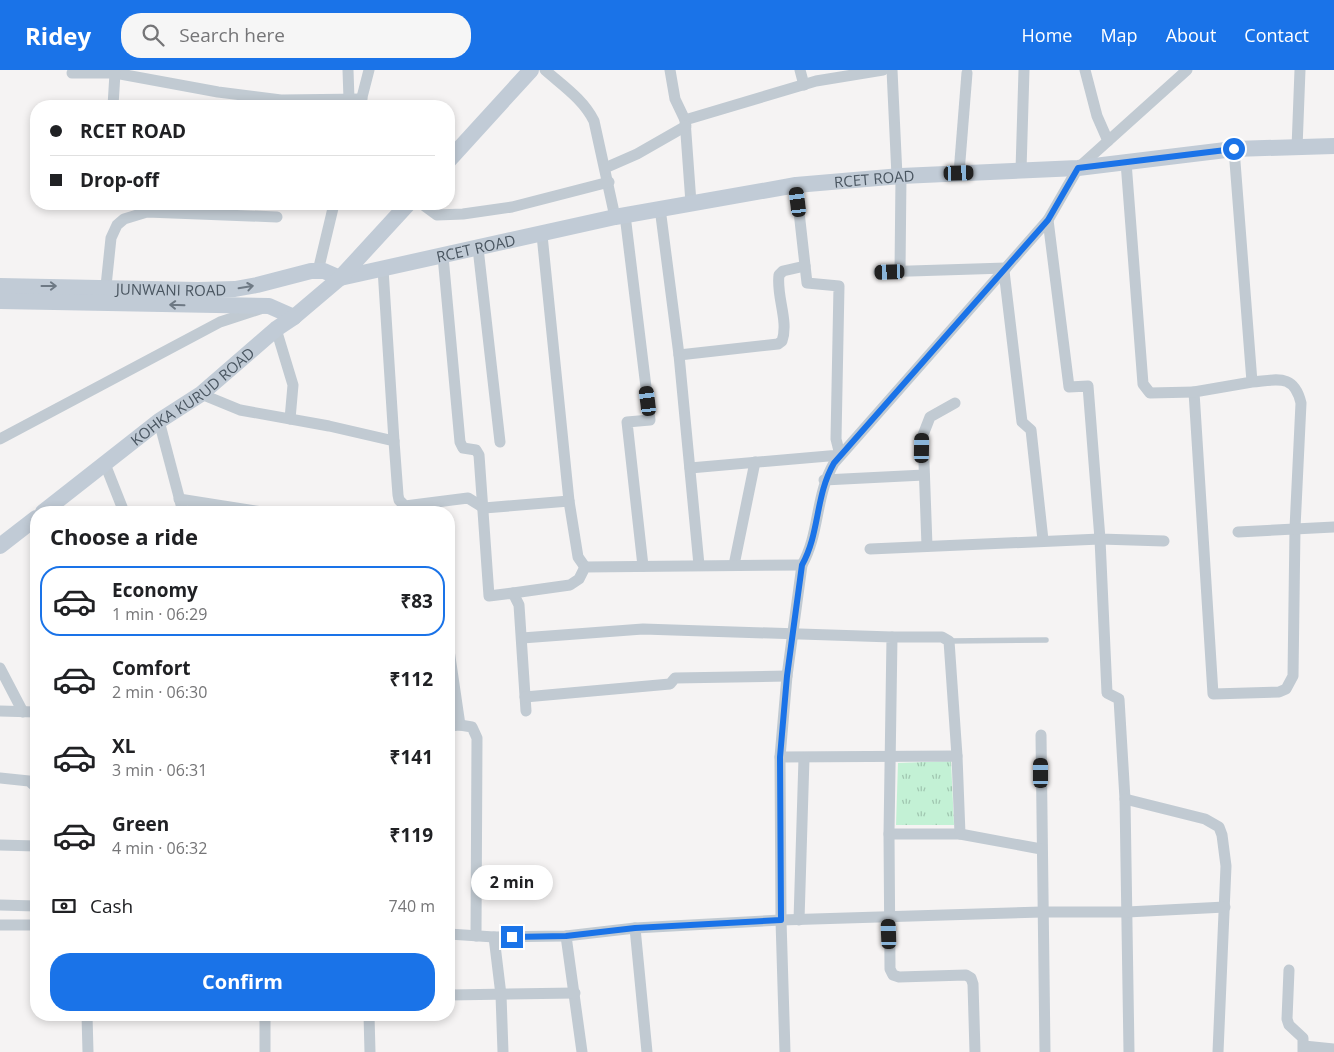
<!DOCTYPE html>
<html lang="en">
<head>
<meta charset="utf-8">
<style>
	:root { --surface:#fff; --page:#f6f6f6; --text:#202124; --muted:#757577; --line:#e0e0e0; --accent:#1a73e8 }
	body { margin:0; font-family:"Open Sans",sans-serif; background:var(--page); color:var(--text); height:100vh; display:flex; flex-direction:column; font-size:19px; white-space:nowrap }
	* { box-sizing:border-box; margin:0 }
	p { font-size:16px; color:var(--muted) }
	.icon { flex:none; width:28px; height:28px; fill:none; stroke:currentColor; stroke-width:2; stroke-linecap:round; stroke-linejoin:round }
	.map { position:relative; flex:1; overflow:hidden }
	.panel { position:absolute; left:30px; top:436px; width:425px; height:515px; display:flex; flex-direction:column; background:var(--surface); border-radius:20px; box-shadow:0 2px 8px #0003 }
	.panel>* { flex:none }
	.top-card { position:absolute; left:30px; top:30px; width:425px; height:110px; border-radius:20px; box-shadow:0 2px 8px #0003; display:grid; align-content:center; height:110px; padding:0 20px; background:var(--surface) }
	.end { position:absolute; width:22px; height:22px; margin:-11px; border:6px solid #1a73e8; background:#fff; box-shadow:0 0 0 2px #fff }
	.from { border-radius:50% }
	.bubble { position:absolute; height:35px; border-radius:18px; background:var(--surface); box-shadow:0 2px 8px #0003; font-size:16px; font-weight:700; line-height:35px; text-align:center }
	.car { position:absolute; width:15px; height:30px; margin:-15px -8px; border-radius:6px; box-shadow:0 0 4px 1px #0007; background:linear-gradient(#222 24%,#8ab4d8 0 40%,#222 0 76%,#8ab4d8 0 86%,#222 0) }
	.top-card b { display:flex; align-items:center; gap:18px; height:48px; font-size:19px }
	.top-card b+b { border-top:1px solid var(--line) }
	.top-card i { width:12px; height:12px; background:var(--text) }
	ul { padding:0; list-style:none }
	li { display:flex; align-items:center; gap:15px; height:70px; margin:0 10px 8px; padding:0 10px; border:2px solid transparent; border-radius:20px }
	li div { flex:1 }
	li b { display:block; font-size:19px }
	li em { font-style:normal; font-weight:700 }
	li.current { border-color:var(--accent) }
	li>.icon { width:45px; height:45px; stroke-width:1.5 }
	h2 { padding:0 20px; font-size:22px; line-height:60px }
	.pay { display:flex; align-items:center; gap:12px; height:55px; padding:0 20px; font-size:19px }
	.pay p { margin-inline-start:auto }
	.button { display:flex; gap:10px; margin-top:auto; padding:10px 20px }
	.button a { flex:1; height:58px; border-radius:20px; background:var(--accent); color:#fff; font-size:20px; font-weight:700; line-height:58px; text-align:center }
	header { display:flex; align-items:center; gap:30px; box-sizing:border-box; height:70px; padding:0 25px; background:var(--accent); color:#fff }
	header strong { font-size:24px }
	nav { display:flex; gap:28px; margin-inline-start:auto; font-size:18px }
	.search { width:350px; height:45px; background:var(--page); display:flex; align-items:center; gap:12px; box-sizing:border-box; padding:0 18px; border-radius:20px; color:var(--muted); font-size:19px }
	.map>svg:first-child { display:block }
	.park { fill:url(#park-tufts) }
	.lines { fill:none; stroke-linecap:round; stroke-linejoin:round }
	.lane { stroke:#c1cad2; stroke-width:5.5 }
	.street { stroke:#c1cad2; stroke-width:11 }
	.secondary { stroke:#c1cbd6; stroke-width:16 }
	.oneway { stroke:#6e7984 }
	.route { stroke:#1a73e8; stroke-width:6 }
	.labels { text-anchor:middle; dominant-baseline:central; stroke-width:4; stroke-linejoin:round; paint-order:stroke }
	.street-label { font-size:15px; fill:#4a5661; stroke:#fff }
</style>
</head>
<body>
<header>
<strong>Ridey</strong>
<div class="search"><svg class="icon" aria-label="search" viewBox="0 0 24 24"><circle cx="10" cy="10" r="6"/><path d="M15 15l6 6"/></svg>Search here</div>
<nav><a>Home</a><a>Map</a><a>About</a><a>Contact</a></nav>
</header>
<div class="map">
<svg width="1334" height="982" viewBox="0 0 1334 982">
	<defs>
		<pattern id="park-tufts" width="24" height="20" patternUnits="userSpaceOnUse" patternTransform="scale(1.25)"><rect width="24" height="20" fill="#c3f1d5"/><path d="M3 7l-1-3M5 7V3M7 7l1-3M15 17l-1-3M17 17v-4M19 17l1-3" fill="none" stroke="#a0c6b0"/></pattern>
	</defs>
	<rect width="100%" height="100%" fill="#f5f3f3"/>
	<polygon class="park" points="951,691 954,755 896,755 898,693"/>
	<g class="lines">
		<polyline class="lane" points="949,571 1046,570"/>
		<g class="street">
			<polyline points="115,0 115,3 218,22 281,30 362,29"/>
			<polyline points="348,0 349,29"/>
			<path d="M545,0C563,16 583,29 594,51L615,147"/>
			<polyline points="670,0 675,29 685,50 691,133"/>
			<polyline points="800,0 804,15"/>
			<polyline points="892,0 897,106"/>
			<polyline points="1085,0 1097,46 1108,71"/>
			<polyline points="72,3 115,3 113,36"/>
			<polyline points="360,35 369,0"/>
			<polyline points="685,50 816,11 883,0"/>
			<polyline points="1297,78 1300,0"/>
			<path d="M1234,79L1252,312L1194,322L1213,624L1279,622L1286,619L1293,606L1295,458L1301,333C1294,303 1277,310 1252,312"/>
			<polyline points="1126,92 1143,314 1150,323 1194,322"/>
			<polyline points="605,98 637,84 686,56"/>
			<polyline points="1021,100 1024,0"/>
			<polyline points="959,103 967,3"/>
			<polyline points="422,134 437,145 463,144 512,137 609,112"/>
			<polyline points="660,138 679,285 699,495"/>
			<polyline points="625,145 650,350 627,352 643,496"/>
			<polyline points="1048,150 1069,317 1088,316 1100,469 1164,471"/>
			<polyline points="478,178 500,372"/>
			<polyline points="443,186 460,372 463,378 476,380 479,385 489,526 513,523 519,535 526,641"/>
			<polyline points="383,199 394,371"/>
			<polyline points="318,201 334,134"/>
			<polyline points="1004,201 1022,352 1031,360 1043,470"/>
			<polyline points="879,202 1006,198"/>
			<polyline points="900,202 901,106"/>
			<polyline points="106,216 111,168 117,155 124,149 147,142 277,147"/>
			<polyline points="276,259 293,315 290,349"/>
			<path d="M679,285L778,274L782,271C789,251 776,226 779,205L783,201L805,196"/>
			<polyline points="201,324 240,340 329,356 394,371 398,425 399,430 405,436 468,428 484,438 569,431 542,165"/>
			<polyline points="159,351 183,442"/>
			<polyline points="0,369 220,252 260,239"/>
			<polyline points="105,394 124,442"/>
			<polyline points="690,398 840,385 836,369 839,216 807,213 796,115"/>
			<polyline points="824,410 924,405"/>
			<polyline points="179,429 262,442"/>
			<polyline points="569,431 578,487 585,497"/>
			<polyline points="1238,462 1334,457"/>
			<polyline points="927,476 923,365 930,347 955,333"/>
			<polyline points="870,479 1100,469 1107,623 1119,629 1125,729 1129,982"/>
			<polyline points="734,495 755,392"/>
			<polyline points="513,523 570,515 579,509 585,497 802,495"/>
			<polyline points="892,567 942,567 949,571 957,686"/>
			<polyline points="522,568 643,559 892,567 889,764 890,899 893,905 899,907 966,905 971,908 973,914 975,982"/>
			<polyline points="449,580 460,655 449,656"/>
			<polyline points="0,598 23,642"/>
			<polyline points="525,627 670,614 675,608 787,606"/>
			<polyline points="0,641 36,642"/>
			<polyline points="460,655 472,657 477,668 476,866"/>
			<polyline points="1041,665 1045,982"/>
			<polyline points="780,687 957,686 960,764 889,764"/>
			<polyline points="0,708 29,711 36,717"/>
			<polyline points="1125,729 1205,749 1219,757 1222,765 1226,796 1218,982"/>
			<polyline points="960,764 1041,779"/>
			<polyline points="0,775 36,776"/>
			<polyline points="0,835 36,836"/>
			<polyline points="799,850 804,688"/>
			<polyline points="0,855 36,855"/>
			<polyline points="635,858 647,982"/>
			<polyline points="449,864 494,867 566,866 635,858 781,850 1042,842 1127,842 1225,837"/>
			<polyline points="566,866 582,982"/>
			<polyline points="494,867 501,925 503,982"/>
			<polyline points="1289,900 1287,949 1289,955 1303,968 1303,982"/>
			<polyline points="449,925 575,923"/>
			<polyline points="87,945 88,982"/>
			<polyline points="265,945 265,982"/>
			<polyline points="369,945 370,982"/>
			<polyline points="1304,976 1334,979"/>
			<path d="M785,982L781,850L780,687L787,606L802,495C820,463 815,426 834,393L1048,150L1078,98L1187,0"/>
		</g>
		<g class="secondary">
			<polyline points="449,90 531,0"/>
			<path id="s1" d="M340,208L615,147L796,115L901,106L1078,98L1234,79L1334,76"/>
			<path id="s2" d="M0,216L198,220L235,219L257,215L311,201H324L340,208"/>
			<polyline points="0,231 269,236 294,247"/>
			<path id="s3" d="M43,442L159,351L201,324L276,259L294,247L340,208L408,134"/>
			<polyline points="0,476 36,448"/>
		</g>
	</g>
	<defs><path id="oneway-shaft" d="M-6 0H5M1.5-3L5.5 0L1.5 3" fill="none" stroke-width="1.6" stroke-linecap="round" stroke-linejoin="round" transform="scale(1.25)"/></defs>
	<g class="oneway">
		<use href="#oneway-shaft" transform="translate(49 216)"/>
		<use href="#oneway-shaft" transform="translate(246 217) rotate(-9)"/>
		<use href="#oneway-shaft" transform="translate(177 235) rotate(-178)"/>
	</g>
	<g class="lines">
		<path class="route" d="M512,867L566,866L635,858L781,850L780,687L787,606L802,495C820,463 815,426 834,393L1048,150L1078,98L1234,79"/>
	</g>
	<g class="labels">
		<g class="street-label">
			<text stroke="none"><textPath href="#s1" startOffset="544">RCET ROAD</textPath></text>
			<text stroke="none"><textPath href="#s1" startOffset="139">RCET ROAD</textPath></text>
			<text stroke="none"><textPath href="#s2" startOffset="171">JUNWANI ROAD</textPath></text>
			<text stroke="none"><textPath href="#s3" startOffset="189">KOHKA KURUD ROAD</textPath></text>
		</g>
	</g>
</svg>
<i class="end from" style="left:1234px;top:79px"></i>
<i class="end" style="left:512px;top:867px"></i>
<div class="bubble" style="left:471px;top:795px;width:82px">2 min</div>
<i class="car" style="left:959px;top:103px;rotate:88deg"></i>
<i class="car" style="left:798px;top:132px;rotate:353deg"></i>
<i class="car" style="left:890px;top:202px;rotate:268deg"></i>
<i class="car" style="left:648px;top:331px;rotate:353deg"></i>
<i class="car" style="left:922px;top:378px;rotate:1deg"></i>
<i class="car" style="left:1041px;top:703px;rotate:0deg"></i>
<i class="car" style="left:889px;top:864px;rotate:358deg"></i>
<div class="top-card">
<b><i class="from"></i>RCET ROAD</b>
<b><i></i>Drop-off</b>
</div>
<section class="panel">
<h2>Choose a ride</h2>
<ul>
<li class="current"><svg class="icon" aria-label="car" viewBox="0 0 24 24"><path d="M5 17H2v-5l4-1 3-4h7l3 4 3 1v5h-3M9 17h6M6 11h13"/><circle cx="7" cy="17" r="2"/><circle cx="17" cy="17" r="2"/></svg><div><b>Economy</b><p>1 min · 06:29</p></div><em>₹83</em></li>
<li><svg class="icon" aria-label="car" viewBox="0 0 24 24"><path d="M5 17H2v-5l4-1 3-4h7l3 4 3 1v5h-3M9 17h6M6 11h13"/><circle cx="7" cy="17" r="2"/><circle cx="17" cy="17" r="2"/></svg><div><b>Comfort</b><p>2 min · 06:30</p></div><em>₹112</em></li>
<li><svg class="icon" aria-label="car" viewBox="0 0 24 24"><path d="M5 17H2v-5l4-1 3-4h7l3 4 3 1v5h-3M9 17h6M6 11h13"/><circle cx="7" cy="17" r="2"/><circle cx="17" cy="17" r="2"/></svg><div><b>XL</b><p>3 min · 06:31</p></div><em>₹141</em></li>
<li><svg class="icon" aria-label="car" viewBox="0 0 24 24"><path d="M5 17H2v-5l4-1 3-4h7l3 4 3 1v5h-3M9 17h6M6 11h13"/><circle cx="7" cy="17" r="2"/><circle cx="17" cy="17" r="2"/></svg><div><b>Green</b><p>4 min · 06:32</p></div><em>₹119</em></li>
</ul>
<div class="pay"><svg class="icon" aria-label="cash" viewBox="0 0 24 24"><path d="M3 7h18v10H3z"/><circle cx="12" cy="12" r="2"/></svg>Cash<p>740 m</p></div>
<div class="button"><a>Confirm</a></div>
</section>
</div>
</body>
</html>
